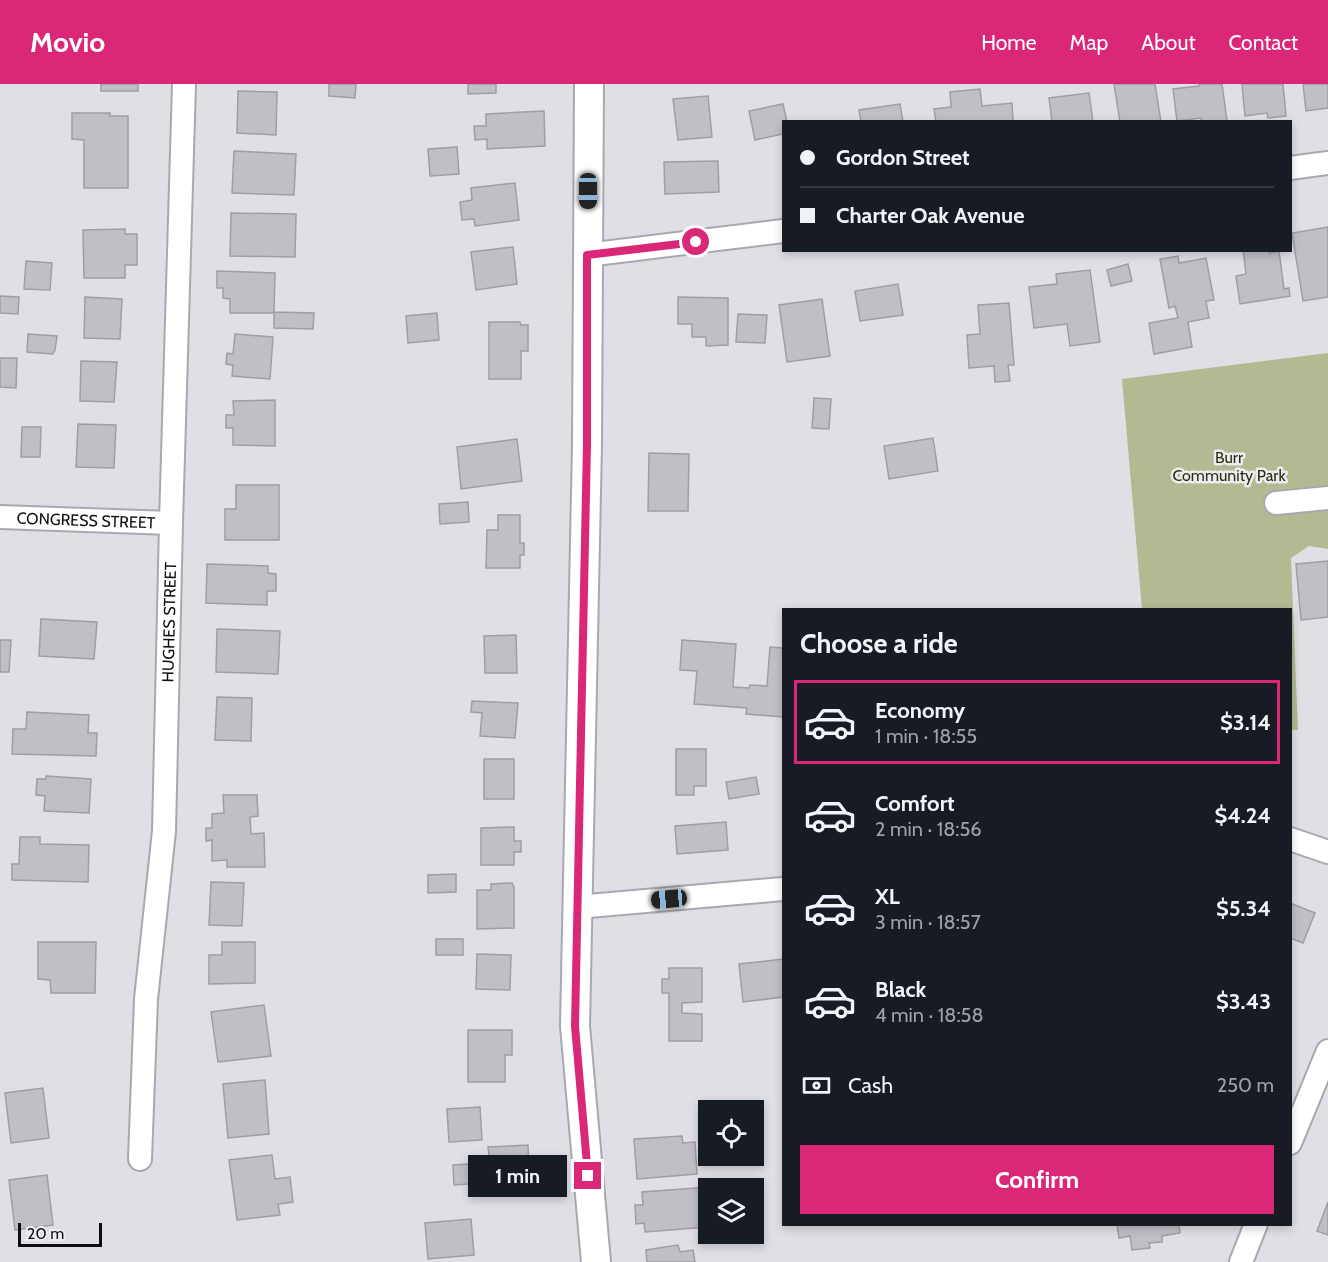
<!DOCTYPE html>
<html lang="en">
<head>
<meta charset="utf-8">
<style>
	:root { --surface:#171b24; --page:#20242c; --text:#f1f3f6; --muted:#9ea1a6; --line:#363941; --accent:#db2777 }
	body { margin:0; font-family:Cabin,sans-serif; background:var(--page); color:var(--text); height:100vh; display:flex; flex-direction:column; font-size:22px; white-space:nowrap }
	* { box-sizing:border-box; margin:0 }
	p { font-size:20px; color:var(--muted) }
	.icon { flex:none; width:33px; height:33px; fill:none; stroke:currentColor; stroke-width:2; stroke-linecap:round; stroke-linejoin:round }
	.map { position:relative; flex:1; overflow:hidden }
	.drawer { position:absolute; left:782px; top:524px; width:510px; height:618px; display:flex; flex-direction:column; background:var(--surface); border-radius:0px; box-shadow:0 3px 9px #0003 }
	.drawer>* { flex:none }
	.guide { position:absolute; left:782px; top:36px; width:510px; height:132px; border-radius:0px; box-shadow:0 3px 9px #0003; display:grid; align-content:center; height:132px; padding:0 18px; background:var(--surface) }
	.fabs { position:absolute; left:698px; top:1016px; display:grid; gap:12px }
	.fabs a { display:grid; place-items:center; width:66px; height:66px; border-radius:0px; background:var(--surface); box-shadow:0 3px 9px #0003; font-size:30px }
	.scale { position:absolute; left:18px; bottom:15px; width:84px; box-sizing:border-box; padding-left:6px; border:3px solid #0f0f11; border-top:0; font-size:16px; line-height:21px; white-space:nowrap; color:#0f0f11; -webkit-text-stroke:4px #edecf2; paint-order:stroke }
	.end { position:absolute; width:27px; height:27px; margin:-14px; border:8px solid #db2777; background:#fff; box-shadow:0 0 0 3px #fff }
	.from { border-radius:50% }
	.bubble { position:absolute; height:42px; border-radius:0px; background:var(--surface); box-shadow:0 3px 9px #0003; font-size:20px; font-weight:700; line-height:42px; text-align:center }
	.car { position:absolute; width:18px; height:36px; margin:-18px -9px; border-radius:8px; box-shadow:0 0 4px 2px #0007; background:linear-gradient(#222 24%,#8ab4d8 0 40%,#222 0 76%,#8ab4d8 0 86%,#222 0) }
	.guide b { display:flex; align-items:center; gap:21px; height:57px; font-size:22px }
	.guide b+b { border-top:2px solid var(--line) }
	.guide i { width:15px; height:15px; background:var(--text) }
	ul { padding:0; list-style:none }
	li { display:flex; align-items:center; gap:18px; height:84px; margin:0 12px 9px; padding:0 6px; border:3px solid transparent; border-radius:0px }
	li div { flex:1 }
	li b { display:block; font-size:22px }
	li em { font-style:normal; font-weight:700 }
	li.active { border-color:var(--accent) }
	li>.icon { width:54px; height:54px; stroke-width:1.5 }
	h2 { padding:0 18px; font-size:27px; line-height:72px }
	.pay { display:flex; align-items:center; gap:15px; height:66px; padding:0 18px; font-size:22px }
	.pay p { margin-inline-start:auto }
	.cta { display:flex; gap:12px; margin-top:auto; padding:12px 18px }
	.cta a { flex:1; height:69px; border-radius:0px; background:var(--accent); color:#fff; font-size:24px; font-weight:700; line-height:69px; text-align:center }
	header { display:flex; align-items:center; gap:36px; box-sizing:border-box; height:84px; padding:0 30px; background:var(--accent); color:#fff }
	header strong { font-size:28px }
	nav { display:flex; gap:33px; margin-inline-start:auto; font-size:21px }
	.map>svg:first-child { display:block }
	.green { fill:#b3ba92 }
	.building { fill:#c0bfc5; stroke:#9f9ea3; stroke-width:1.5 }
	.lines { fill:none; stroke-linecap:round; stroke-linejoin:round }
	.minor-casing { stroke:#a9a8ae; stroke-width:26 }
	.tertiary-casing { stroke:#a9a8ae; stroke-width:32 }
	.minor { stroke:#fff; stroke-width:22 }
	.tertiary { stroke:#fff; stroke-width:28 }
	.route { stroke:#db2777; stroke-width:8 }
	.labels { text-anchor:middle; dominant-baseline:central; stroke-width:5; stroke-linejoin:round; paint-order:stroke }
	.park-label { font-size:16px; fill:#2b300c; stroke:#edecf2 }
	.street-label { font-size:16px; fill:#0f0f11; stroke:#edecf2 }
</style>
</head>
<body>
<header>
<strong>Movio</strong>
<nav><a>Home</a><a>Map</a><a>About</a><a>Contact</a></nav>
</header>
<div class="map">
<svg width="1328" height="1178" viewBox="0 0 1328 1178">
	<rect width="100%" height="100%" fill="#e0dfe5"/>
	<polygon class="green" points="1328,269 1328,465 1309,462 1291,474 1298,646 1290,646 1290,525 1142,525 1122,295"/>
	<g class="building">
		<rect x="101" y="0" width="37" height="7"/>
		<polygon points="329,0 356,0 355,14 329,12"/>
		<polygon points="468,0 496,0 496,9 468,10"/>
		<polygon points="1114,0 1155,0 1161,38 1120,38"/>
		<polygon points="1199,0 1222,0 1227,37 1202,38 1201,34 1177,37 1173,5 1199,2"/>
		<polygon points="1242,0 1283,0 1286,32 1268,34 1267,29 1245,32"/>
		<polygon points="1303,0 1328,0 1328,24 1306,27"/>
		<polygon points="980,5 982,22 1012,19 1013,38 936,38 934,25 951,23 950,8"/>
		<polygon points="238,7 277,8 276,51 237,49"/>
		<polygon points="1089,9 1093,38 1052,38 1049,14"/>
		<polygon points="708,12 712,53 678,56 673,15"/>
		<polygon points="783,20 787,38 783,38 783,50 755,56 749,27"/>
		<polygon points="900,20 903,38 861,38 859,26"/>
		<polygon points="544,27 545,62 487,65 487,55 475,56 474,42 486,42 486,30"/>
		<polygon points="72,29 110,29 110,32 128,32 128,104 84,104 84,56 72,55"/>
		<polygon points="457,63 459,90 430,92 428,65"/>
		<polygon points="234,67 296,70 294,111 232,109"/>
		<polygon points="718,77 719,108 665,110 664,78"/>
		<polygon points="515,99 519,136 475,142 474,135 462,136 460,118 472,116 471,104"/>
		<polygon points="231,129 296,130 295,173 230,172"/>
		<polygon points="1328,143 1328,213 1303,217 1292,149"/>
		<polygon points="125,145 125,150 137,150 137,181 125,181 125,194 84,194 83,146"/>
		<polygon points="513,163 517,200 476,206 471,168"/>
		<polygon points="1243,166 1269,166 1269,169 1279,167 1284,205 1289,204 1290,212 1240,220 1236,192 1246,190"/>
		<polygon points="1178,172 1179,179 1206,174 1214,216 1206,217 1209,234 1188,238 1192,263 1154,270 1149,239 1178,234 1175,222 1169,224 1160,175"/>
		<polygon points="26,177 52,179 50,206 24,205"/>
		<polygon points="1128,180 1132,197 1111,202 1107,186"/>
		<polygon points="1090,186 1100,258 1070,262 1067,240 1034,244 1029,203 1057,200 1056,190"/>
		<polygon points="217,187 275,189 274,228 314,229 313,245 274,244 274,229 230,229 230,215 223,214 223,204 217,204"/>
		<polygon points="898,200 903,231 860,237 855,207"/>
		<polygon points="0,212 19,213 18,230 0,229"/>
		<polygon points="85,213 122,215 120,255 84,254"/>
		<polygon points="678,213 728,214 728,261 706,262 706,253 692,253 692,240 678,240"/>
		<polygon points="822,215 830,272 787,278 779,221"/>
		<polygon points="1009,219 1014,281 1008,281 1010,297 995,298 994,282 969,284 967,251 980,250 978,221"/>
		<polygon points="437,229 439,256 408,259 406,232"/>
		<polygon points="738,230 767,231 765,259 736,258"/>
		<polygon points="489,238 520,238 521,241 528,241 528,267 521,267 521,295 489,295"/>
		<polygon points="28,250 57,252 55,266 53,270 27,268"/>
		<polygon points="235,250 273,253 270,295 232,292 233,281 226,280 227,269 233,270"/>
		<polygon points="0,274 17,274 16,304 0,303"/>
		<polygon points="81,277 117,278 114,318 80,317"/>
		<polygon points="814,314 831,315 829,345 812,344"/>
		<polygon points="275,316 275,362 233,361 233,344 226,344 226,331 234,331 233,317"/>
		<polygon points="78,340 116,341 114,384 76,383"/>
		<polygon points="22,343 41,343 40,373 21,373"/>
		<polygon points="933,354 938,387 889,395 884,362"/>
		<polygon points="517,355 522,397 461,405 457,363"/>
		<polygon points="649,369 689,370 688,427 648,427"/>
		<polygon points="236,401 279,401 279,456 225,456 225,425 236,425"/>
		<polygon points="468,418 469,438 440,440 439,420"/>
		<polygon points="498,431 520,431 520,459 524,459 524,471 520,471 520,484 486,484 487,446 498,446"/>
		<polygon points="1328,477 1328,533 1301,536 1296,480"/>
		<polygon points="207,480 268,482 268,489 276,490 276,507 267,507 267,521 206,519"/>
		<polygon points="41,535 97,538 94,575 39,572"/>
		<polygon points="217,545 280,547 278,590 216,588"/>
		<polygon points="516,551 517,589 485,589 484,552"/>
		<polygon points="0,556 11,556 9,588 0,588"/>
		<polygon points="682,556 736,560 733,603 749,604 750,601 767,602 770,563 783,564 783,633 746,630 747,624 694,620 697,587 680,586"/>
		<polygon points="217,613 252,614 251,657 215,656"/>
		<polygon points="472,617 518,619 515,654 480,652 482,629 471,628"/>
		<polygon points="27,628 89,631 88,649 97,649 96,672 12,670 13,645 26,645"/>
		<polygon points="676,665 706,665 706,702 694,702 694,711 676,711"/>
		<rect x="484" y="675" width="30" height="40"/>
		<polygon points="46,692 91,695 89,729 44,727 45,712 36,711 37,695 46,695"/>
		<polygon points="756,693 759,710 729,715 726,698"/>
		<polygon points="223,711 257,711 258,732 250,733 251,750 264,749 265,783 227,783 227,776 212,777 212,756 206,757 206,744 212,744 212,730 224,729"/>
		<polygon points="726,738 728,766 677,770 675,742"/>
		<polygon points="514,743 514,757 521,757 521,768 514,768 514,781 481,781 481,744"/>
		<polygon points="20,753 40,753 40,760 89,761 88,798 12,796 12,780 19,780"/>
		<polygon points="456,790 456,808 428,809 428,791"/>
		<polygon points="211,798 244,799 242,842 209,841"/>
		<polygon points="512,799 514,803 514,844 477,845 477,806 491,806 491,800"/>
		<polygon points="1290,819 1315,829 1303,859 1290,854"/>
		<rect x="436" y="855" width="27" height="16"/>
		<polygon points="38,858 96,858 95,909 51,909 50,896 38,895"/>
		<polygon points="222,858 255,858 255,899 209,900 209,871 222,871"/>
		<polygon points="477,870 511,871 510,906 476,905"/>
		<polygon points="783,875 783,913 743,918 739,880"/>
		<polygon points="669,884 702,884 702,918 682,919 682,929 702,930 702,957 669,957 669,909 662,909 662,895 669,895"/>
		<polygon points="264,921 271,972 218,978 211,928"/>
		<polygon points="468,946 512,946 512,971 505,971 505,998 468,998"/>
		<polygon points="265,996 269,1050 228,1054 223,1000"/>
		<polygon points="43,1004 49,1054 11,1059 5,1009"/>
		<polygon points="480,1023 482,1056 449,1058 447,1025"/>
		<polygon points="703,1024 740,1024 740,1026 708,1026 708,1047 703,1047"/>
		<polygon points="682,1052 683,1059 695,1058 697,1090 637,1095 634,1055"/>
		<polygon points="528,1061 529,1090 512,1090 513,1097 454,1101 453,1081 490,1079 488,1063"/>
		<polygon points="272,1071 275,1095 290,1093 293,1118 278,1120 280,1131 237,1136 229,1076"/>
		<polygon points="47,1091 53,1141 15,1146 9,1096"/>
		<polygon points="723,1102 723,1104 708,1104 708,1143 645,1148 644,1139 636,1140 635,1121 643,1121 642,1108"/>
		<polygon points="1328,1118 1328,1151 1317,1147"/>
		<polygon points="471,1135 474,1171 428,1175 425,1139"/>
		<polygon points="1117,1140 1179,1140 1180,1149 1162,1152 1162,1158 1149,1159 1150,1164 1132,1166 1130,1152 1119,1154"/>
		<polygon points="678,1161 680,1168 693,1166 695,1178 647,1178 646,1166"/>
	</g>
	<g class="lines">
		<defs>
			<g id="minor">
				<polyline points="1290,84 1328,79"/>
				<polyline points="587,171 783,147"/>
				<polyline points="1276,419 1328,414"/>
				<path id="s1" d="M0,433L171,439"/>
				<polyline points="1290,755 1328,768"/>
				<polyline points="577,823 783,805"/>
				<polyline points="1290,1059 1328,967"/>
				<path id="s2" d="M140,1075L146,915L164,747L171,439L184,0"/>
				<polyline points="1241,1178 1256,1140"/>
			</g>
			<polyline id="tertiary" points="589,0 587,360 575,942 596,1178"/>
		</defs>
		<use href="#minor" class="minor-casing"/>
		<use href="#tertiary" class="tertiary-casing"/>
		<use href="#minor" class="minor"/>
		<use href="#tertiary" class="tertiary"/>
	</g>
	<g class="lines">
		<polyline class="route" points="588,1092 575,942 587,360 587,171 696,158"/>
	</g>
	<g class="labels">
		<g class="park-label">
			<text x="1229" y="373">Burr<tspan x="1229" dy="18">Community Park</tspan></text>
		</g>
		<g class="street-label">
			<text stroke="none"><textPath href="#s1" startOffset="86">CONGRESS STREET</textPath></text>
			<text stroke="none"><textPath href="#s2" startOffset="538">HUGHES STREET</textPath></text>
		</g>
	</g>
</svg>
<div class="fabs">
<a><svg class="icon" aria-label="locate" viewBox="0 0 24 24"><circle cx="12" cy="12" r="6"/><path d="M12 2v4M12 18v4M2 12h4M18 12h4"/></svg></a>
<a><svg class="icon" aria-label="layers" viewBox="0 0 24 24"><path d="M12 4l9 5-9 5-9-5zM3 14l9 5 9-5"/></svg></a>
</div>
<div class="scale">20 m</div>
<i class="end from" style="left:696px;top:158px"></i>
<i class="end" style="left:588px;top:1092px"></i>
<div class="bubble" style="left:468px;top:1071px;width:99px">1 min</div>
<i class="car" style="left:588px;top:107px;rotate:180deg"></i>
<i class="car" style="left:669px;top:815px;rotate:265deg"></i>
<div class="guide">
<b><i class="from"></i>Gordon Street</b>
<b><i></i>Charter Oak Avenue</b>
</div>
<section class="drawer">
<h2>Choose a ride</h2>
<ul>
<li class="active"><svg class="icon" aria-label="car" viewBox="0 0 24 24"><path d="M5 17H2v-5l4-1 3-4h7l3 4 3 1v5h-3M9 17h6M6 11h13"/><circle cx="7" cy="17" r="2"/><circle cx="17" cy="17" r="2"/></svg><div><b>Economy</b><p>1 min · 18:55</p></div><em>$3.14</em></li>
<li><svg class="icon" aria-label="car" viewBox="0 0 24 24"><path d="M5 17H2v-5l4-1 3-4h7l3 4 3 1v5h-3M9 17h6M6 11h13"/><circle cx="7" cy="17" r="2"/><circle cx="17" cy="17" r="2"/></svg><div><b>Comfort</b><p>2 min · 18:56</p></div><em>$4.24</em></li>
<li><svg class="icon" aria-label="car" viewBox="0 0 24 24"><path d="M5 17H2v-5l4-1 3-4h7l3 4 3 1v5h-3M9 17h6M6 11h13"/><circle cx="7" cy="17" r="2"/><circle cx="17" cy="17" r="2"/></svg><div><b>XL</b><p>3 min · 18:57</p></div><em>$5.34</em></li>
<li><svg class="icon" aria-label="car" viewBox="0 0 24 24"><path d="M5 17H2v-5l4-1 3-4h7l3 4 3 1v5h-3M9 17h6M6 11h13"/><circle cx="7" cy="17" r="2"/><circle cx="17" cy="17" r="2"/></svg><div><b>Black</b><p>4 min · 18:58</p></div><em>$3.43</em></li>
</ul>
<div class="pay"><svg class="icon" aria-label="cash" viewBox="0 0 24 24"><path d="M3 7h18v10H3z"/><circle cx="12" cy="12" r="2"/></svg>Cash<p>250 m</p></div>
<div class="cta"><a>Confirm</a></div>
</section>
</div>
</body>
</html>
